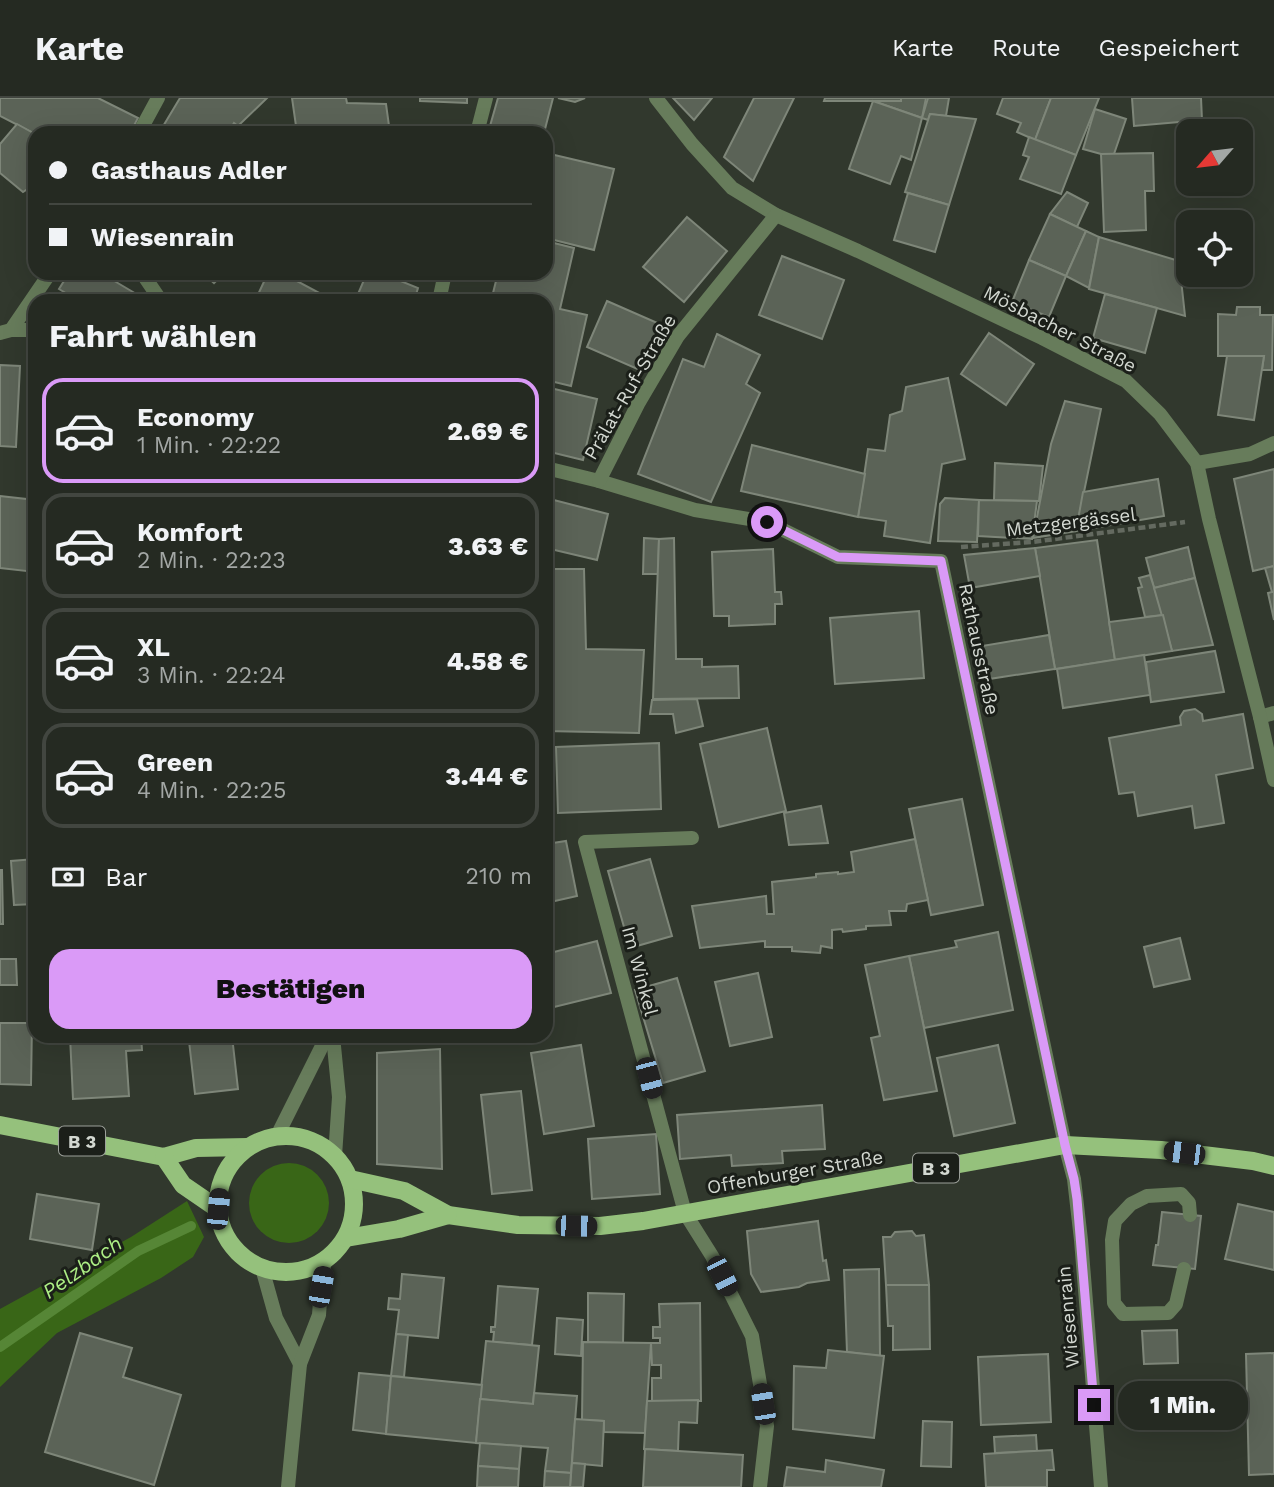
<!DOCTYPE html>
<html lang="de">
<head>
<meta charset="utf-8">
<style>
	:root { --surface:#252a22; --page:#2d322a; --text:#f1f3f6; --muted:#a3a7a5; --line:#424640; --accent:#da9af7 }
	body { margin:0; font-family:"Work Sans",sans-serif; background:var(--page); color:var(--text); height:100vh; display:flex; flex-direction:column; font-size:26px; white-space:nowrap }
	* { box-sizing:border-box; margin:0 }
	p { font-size:23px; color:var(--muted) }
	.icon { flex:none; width:38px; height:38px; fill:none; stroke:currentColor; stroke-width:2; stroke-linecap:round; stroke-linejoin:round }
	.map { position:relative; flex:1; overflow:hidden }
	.drawer { position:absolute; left:28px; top:196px; width:525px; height:749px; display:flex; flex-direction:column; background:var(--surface); border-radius:21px; box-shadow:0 7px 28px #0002,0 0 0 2px var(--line) }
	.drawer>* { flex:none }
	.hud { position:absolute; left:28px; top:28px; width:525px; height:154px; border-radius:21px; box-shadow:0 7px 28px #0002,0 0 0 2px var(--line); display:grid; align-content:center; height:154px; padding:0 21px; background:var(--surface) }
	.needle { width:46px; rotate:242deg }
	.controls { position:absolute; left:1176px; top:21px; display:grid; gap:14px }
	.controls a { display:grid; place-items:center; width:77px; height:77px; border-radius:14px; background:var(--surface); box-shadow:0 7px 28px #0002,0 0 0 2px var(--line); font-size:35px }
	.end { position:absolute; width:32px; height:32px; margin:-16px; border:9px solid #da9af7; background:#111; box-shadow:0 0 0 4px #111 }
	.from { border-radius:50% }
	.bubble { position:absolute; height:49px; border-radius:21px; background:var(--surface); box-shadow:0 7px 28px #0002,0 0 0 2px var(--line); font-size:23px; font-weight:800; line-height:49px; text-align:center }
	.car { position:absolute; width:21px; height:42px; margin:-21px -10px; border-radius:9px; box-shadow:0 0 5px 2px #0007; background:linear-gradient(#222 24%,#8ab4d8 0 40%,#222 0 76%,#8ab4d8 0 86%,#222 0) }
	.hud b { display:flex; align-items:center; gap:24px; height:66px; font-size:26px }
	.hud b+b { border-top:2px solid var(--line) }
	.hud i { width:18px; height:18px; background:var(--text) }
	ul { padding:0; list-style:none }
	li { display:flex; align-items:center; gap:21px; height:105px; margin:0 14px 10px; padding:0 7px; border:4px solid var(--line); border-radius:21px }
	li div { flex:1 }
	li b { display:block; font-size:26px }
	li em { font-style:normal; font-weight:800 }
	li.on { border-color:var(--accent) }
	li>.icon { width:63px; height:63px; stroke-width:1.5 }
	h2 { padding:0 21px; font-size:32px; line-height:84px }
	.pay { display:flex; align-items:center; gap:18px; height:77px; padding:0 21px; font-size:26px }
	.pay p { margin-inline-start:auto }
	.cta { display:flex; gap:14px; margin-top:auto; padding:14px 21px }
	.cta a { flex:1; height:80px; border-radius:21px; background:var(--accent); color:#111; font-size:28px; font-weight:800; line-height:80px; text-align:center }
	header { display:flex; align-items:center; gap:42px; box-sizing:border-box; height:98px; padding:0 35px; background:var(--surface); border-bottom:2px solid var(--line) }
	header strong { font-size:33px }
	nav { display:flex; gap:38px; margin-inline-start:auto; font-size:24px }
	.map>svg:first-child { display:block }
	.green { fill:#396617 }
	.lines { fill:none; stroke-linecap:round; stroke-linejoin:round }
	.stream { stroke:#568636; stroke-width:10 }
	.building { fill:#5b6357; stroke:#7e8679; stroke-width:2 }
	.path { stroke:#646a60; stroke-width:4.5; stroke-dasharray:7 3.5; stroke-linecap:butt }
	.service { stroke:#677c5b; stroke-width:14 }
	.minor { stroke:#677c5b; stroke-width:14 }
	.tertiary { stroke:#677c5b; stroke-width:14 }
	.primary { stroke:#95c17c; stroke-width:18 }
	.route { stroke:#da9af7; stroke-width:9 }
	.labels { text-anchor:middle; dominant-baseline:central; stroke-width:6; stroke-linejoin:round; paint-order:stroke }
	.shield { fill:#1b1f19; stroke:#9ca09a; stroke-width:2 }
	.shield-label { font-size:18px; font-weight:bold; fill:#d3d8d1 }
	.street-label { font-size:19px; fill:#d3d8d1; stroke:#1b1f19 }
	.water-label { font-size:21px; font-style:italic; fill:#adef85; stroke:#1b1f19 }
</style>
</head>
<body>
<header>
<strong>Karte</strong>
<nav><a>Karte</a><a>Route</a><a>Gespeichert</a></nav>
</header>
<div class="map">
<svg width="1274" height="1389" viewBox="0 0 1274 1389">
	<rect width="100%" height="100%" fill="#31382d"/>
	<g class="green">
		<circle cx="289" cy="1105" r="40"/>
		<polygon points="187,1103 204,1139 193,1159 161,1180 57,1235 0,1289 0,1211 131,1139"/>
	</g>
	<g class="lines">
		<polyline class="stream" points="0,1249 138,1153 191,1128"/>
	</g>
	<g class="building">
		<polygon points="0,0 98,0 138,20 130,35 35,36 0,18"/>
		<polygon points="180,0 267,0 238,28 234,25 228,35 159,35"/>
		<polygon points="292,0 346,0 347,5 386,6 390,35 297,35"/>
		<polygon points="420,0 467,0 467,5 420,3"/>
		<polygon points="498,0 553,0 544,35 488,35"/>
		<polygon points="558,0 585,0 575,4"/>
		<polygon points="673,0 712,0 694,22"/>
		<polygon points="754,0 794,0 753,83 724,59"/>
		<polygon points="825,0 901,0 901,3 824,3"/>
		<polygon points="901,0 926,0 922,20 873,3 901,3"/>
		<polygon points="928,0 949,0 946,18 930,16 928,22 922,20"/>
		<polygon points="1003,0 1051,0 1035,42 1017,34 1021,25 997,16"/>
		<polygon points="1051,0 1099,0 1076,57 1035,42"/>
		<polygon points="1132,0 1201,0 1202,22 1134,28"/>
		<polygon points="873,3 922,20 911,62 901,58 890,86 849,71"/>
		<polygon points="1095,11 1126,21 1114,56 1101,56 1083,51"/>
		<polygon points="930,16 976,21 949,107 905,94"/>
		<polygon points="17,26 35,36 35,86 23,94 0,75 0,46"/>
		<polygon points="1029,39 1076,57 1061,96 1020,81 1029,59 1023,57"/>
		<polygon points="546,55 614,71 594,152 546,140"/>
		<polygon points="1153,55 1154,93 1145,93 1146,132 1104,134 1101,56"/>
		<polygon points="1067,94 1088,105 1077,129 1050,116"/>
		<polygon points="908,95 949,107 935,154 894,142"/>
		<polygon points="1050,116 1086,133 1066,178 1029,162"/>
		<polygon points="687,119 727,153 684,204 643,169"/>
		<polygon points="1086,133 1099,139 1089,190 1066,178"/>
		<polygon points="1099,139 1179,163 1185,218 1089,191"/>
		<polygon points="546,143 574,150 560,211 587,217 571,288 546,282 546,203 491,203 498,175 546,175"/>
		<polygon points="782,158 844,182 822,241 759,217"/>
		<polygon points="1029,162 1066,178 1049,219 1012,204"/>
		<polygon points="69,175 108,175 106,178 148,203 79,203 59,191"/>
		<polygon points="203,175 224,175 214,185"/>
		<polygon points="268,175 282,175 325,198 328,203 255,203"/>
		<polygon points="367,175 381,175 418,190 414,203 355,203"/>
		<polygon points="1105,196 1157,210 1145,255 1093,240"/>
		<polygon points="607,203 662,227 642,273 587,249"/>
		<polygon points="1237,209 1260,209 1260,217 1273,217 1272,272 1262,272 1264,258 1218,258 1218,216 1236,217"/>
		<polygon points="989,235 1034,266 1006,307 961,276"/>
		<polygon points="717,236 760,257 746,286 760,295 711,404 638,376 683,261 704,269"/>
		<polygon points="1227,258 1264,258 1254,322 1218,317"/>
		<polygon points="0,267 20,268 16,349 0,348"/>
		<polygon points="948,280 965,361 942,366 930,445 884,438 886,423 858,419 868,351 885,353 890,317 902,313 906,289"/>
		<polygon points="546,289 597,301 583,362 546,353"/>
		<polygon points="1065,303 1101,311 1076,433 1033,440 1051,346"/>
		<polygon points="752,347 865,376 858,419 741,393"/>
		<polygon points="995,365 1043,368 1039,403 994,402"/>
		<polygon points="1274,371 1274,468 1253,473 1234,381"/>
		<polygon points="1158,381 1164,418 1076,433 1083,394"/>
		<polygon points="0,398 35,402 35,474 0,470"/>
		<polygon points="546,400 608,416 597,462 546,450"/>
		<polygon points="945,400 979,402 977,444 938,443 940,406"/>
		<polygon points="979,402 1037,403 1032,441 978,438"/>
		<polygon points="644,440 659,441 658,476 643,476"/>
		<polygon points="674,440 676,561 702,561 702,569 738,568 739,600 653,601 659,441"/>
		<polygon points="1097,442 1115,562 1055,571 1035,450"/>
		<polygon points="1188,449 1195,480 1154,490 1146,460"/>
		<polygon points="1035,450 1040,478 970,490 964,457"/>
		<polygon points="773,451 775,494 781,494 782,506 775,506 775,526 729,528 729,518 714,518 712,454"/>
		<polygon points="1274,468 1274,494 1272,494 1265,470"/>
		<polygon points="546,471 584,471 586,551 644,552 639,635 546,633"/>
		<polygon points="1150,477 1163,517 1145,519 1138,490 1142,489 1139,480"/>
		<polygon points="1195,480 1213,547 1172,553 1154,490"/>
		<polygon points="1272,494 1274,494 1274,522 1268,495"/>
		<polygon points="919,513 924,580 835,586 830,520"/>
		<polygon points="1163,517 1172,553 1115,562 1109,524"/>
		<polygon points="1049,537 1055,571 989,581 982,548"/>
		<polygon points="1215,553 1224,594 1151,604 1146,564"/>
		<polygon points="1144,557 1150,597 1063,610 1057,571"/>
		<polygon points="697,601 703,628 676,635 673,616 650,616 652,602"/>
		<polygon points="1195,611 1202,616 1203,623 1243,616 1253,670 1216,677 1224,725 1195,730 1192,708 1138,718 1134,694 1119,696 1109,640 1181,627 1180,619 1184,613"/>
		<polygon points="767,630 786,713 719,729 700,646"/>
		<polygon points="659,645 661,711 558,715 556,649"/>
		<polygon points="962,701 983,807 931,817 909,711"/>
		<polygon points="821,708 828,745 789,747 784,715"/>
		<polygon points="915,741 928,802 907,806 906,813 889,813 891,827 866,828 866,831 843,834 842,831 832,832 832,850 821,848 820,855 792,853 792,849 765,849 765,843 700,850 692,808 766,798 767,816 774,816 772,784 816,779 816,776 838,774 838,776 854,774 851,754"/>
		<polygon points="566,743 577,798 546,805 546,746"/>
		<polygon points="35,761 35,806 14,807 11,763"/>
		<polygon points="650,761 672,838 630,850 608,773"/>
		<polygon points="0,772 2,772 3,826 0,826"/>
		<polygon points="998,834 1013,912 924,930 909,858 957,849 955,843"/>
		<polygon points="1180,840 1190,881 1154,889 1144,849"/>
		<polygon points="597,843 611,895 546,911 546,856"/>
		<polygon points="909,858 937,993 884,1002 871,940 880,938 865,867"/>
		<polygon points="0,861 16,861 17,887 0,887"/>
		<polygon points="758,875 772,939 730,948 715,884"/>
		<polygon points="677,880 705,973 663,985 635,892"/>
		<polygon points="0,925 32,925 31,987 0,986"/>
		<polygon points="70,938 141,938 142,952 126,953 129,998 73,1001"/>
		<polygon points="232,938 238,991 195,996 189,943"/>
		<polygon points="581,947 594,1028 544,1036 531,955"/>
		<polygon points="998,947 1015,1025 954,1038 937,960"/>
		<polygon points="440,951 442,1071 377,1066 377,955"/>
		<polygon points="521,993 532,1092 492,1096 481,997"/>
		<polygon points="822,1007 825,1051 782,1053 783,1065 732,1068 731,1057 680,1061 677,1017"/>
		<polygon points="656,1036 660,1096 592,1101 588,1041"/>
		<polygon points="37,1096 99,1106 92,1152 30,1141"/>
		<polygon points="1238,1106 1274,1114 1274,1172 1225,1161"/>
		<polygon points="1162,1114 1201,1118 1195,1171 1153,1167 1156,1147 1158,1147"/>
		<polygon points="818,1123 823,1163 826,1162 829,1182 807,1185 799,1189 761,1194 751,1176 747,1133"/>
		<polygon points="912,1133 916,1138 924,1137 929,1187 886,1187 883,1139 891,1139 895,1134"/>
		<polygon points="879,1171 880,1258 847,1254 844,1172"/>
		<polygon points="402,1176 444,1180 438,1240 396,1236 399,1212 388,1211 389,1200 400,1201"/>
		<polygon points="886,1187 929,1187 930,1251 893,1252 893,1228 888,1228"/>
		<polygon points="498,1188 538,1191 532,1247 493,1244 494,1234 491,1234 491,1229 495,1229"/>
		<polygon points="588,1195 624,1196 623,1245 588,1244"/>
		<polygon points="700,1205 701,1303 652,1303 652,1280 661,1280 661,1267 652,1267 651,1245 660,1245 660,1240 653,1240 653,1229 660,1229 659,1206"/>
		<polygon points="557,1220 583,1222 581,1258 555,1256"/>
		<polygon points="1177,1232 1178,1265 1144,1266 1142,1233"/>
		<polygon points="80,1235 132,1250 123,1279 181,1297 154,1387 45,1354"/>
		<polygon points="396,1236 408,1237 404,1279 391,1278"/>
		<polygon points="486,1243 539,1248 533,1306 480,1301"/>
		<polygon points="583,1244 651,1245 645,1335 604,1334 604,1323 582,1322"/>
		<polygon points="828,1252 884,1258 874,1340 793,1331 794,1268 826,1270"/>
		<polygon points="1274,1255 1274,1376 1249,1377 1246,1256"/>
		<polygon points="1048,1256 1051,1324 981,1327 978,1259"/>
		<polygon points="359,1275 391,1278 386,1336 353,1332"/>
		<polygon points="391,1278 482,1287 476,1345 386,1336"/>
		<polygon points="534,1295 577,1298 571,1375 545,1373 548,1350 476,1345 480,1301 533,1306"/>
		<polygon points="698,1302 697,1325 679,1324 678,1353 644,1351 647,1303"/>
		<polygon points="575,1321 604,1323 602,1368 572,1365"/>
		<polygon points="923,1323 952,1324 951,1369 921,1368"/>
		<polygon points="1036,1337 1037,1353 995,1355 994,1339"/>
		<polygon points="480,1345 521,1348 519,1371 478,1368"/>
		<polygon points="645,1351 743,1357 741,1389 643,1389"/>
		<polygon points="1052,1352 1054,1372 1047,1372 1047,1389 986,1389 984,1356"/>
		<polygon points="826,1362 884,1372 881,1389 784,1389 787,1369 825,1374"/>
		<polygon points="572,1365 585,1366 583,1389 570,1389"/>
		<polygon points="478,1368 519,1371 518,1389 477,1389"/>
		<polygon points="545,1373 571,1375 570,1389 544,1389"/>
	</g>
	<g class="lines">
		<polyline class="path" points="961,449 1032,444 1185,424"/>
		<g class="service">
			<polyline points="1260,619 1274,615"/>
			<polyline points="685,1115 585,744 692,740"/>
			<polyline points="1184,1171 1176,1206 1168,1215 1123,1216 1114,1205 1112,1142 1115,1123 1131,1106 1147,1098 1181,1096 1189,1105 1190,1117"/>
		</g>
		<g class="minor">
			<polyline points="656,0 692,46 732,90 776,117 858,153 1042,240 1126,283 1160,316 1197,365 1209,421 1260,619 1274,682"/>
			<polyline points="139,35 158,0"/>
			<polyline points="142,175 161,203"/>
			<polyline points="11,232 50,175"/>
			<polyline points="0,235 11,232 35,232"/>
			<polyline points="1197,365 1250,356 1274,345"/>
			<polyline points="546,370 599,383 695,412 767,424 838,459 941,463 1065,1047 1074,1081 1081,1142 1101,1389"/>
			<polyline points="599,383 638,306 678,238 776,117"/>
			<polyline points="685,1115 712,1158 752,1238 767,1328 760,1389"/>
		</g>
		<g class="tertiary">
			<polyline points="477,35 486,0"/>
			<polyline points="439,203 445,175"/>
			<polyline points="333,938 339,999 335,1058"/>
			<polyline points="277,1038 327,938"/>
			<polyline points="262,1170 276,1220 300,1266"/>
			<polyline points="288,1389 300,1266 319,1217 321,1189 325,1162"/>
		</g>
		<g class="primary">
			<polyline points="0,1027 164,1059 196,1050 248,1049"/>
			<circle cx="286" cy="1106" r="68"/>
			<polyline points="164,1059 183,1087 218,1111"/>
			<polyline points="350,1081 404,1093 448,1117 518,1127 600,1128 643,1123 1065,1047 1161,1052 1253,1063 1274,1068"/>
			<polyline points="346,1140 399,1131 448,1117"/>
		</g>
	</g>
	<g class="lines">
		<polyline class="route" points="767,424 838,459 941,463 1065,1047 1074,1081 1077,1101 1094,1307"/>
	</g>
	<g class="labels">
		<g class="shield">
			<rect x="59" y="1028.5" width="46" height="29" rx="5"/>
			<rect x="913" y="1055.5" width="46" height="29" rx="5"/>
		</g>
		<g class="shield-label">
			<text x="82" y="1043">B 3</text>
			<text x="936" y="1070">B 3</text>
		</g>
		<g class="street-label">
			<text transform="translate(1060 231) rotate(27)">Mösbacher Straße</text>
			<text transform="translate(630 289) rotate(-60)">Prälat-Ruf-Straße</text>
			<text transform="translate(1071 424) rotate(-7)">Metzgergässel</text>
			<text transform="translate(979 551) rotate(78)">Rathausstraße</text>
			<text transform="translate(640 873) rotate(75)">Im Winkel</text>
			<text transform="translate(795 1074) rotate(-10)">Offenburger Straße</text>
			<text transform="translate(1068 1219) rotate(-95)">Wiesenrain</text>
		</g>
		<g class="water-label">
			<text transform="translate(82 1169) rotate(-35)">Pelzbach</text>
		</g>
	</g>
</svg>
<div class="controls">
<a><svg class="needle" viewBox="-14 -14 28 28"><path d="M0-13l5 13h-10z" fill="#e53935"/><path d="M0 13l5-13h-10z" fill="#a3a7a5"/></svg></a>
<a><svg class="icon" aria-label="locate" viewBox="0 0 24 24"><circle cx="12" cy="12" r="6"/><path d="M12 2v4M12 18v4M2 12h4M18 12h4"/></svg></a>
</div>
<i class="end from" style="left:767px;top:424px"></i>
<i class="end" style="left:1094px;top:1307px"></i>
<div class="bubble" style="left:1118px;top:1283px;width:130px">1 Min.</div>
<i class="car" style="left:649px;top:980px;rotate:165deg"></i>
<i class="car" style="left:1184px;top:1055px;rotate:277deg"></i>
<i class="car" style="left:218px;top:1111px;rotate:5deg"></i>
<i class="car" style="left:576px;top:1128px;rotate:91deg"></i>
<i class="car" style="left:722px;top:1178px;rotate:153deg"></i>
<i class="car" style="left:321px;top:1189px;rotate:10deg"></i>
<i class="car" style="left:763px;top:1306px;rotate:351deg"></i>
<div class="hud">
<b><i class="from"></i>Gasthaus Adler</b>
<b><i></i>Wiesenrain</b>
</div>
<section class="drawer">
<h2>Fahrt wählen</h2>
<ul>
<li class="on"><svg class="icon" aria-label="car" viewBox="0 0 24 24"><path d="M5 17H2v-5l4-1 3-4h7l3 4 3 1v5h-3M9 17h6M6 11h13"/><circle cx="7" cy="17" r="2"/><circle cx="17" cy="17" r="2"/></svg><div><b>Economy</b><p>1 Min. · 22:22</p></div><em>2.69 €</em></li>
<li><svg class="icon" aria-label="car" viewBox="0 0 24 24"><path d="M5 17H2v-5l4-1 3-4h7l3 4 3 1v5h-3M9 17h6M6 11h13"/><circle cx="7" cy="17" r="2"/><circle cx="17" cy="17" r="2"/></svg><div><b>Komfort</b><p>2 Min. · 22:23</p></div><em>3.63 €</em></li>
<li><svg class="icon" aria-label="car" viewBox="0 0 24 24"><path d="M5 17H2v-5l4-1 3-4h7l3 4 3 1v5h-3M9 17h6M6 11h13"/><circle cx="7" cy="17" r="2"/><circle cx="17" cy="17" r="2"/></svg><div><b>XL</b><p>3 Min. · 22:24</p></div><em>4.58 €</em></li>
<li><svg class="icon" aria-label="car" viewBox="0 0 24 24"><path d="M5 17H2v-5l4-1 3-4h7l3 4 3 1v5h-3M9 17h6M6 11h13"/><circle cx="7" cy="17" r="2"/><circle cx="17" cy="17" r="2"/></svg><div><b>Green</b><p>4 Min. · 22:25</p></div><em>3.44 €</em></li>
</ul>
<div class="pay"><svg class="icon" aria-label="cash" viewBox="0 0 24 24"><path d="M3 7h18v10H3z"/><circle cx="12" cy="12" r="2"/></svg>Bar<p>210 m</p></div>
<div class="cta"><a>Bestätigen</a></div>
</section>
</div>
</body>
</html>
